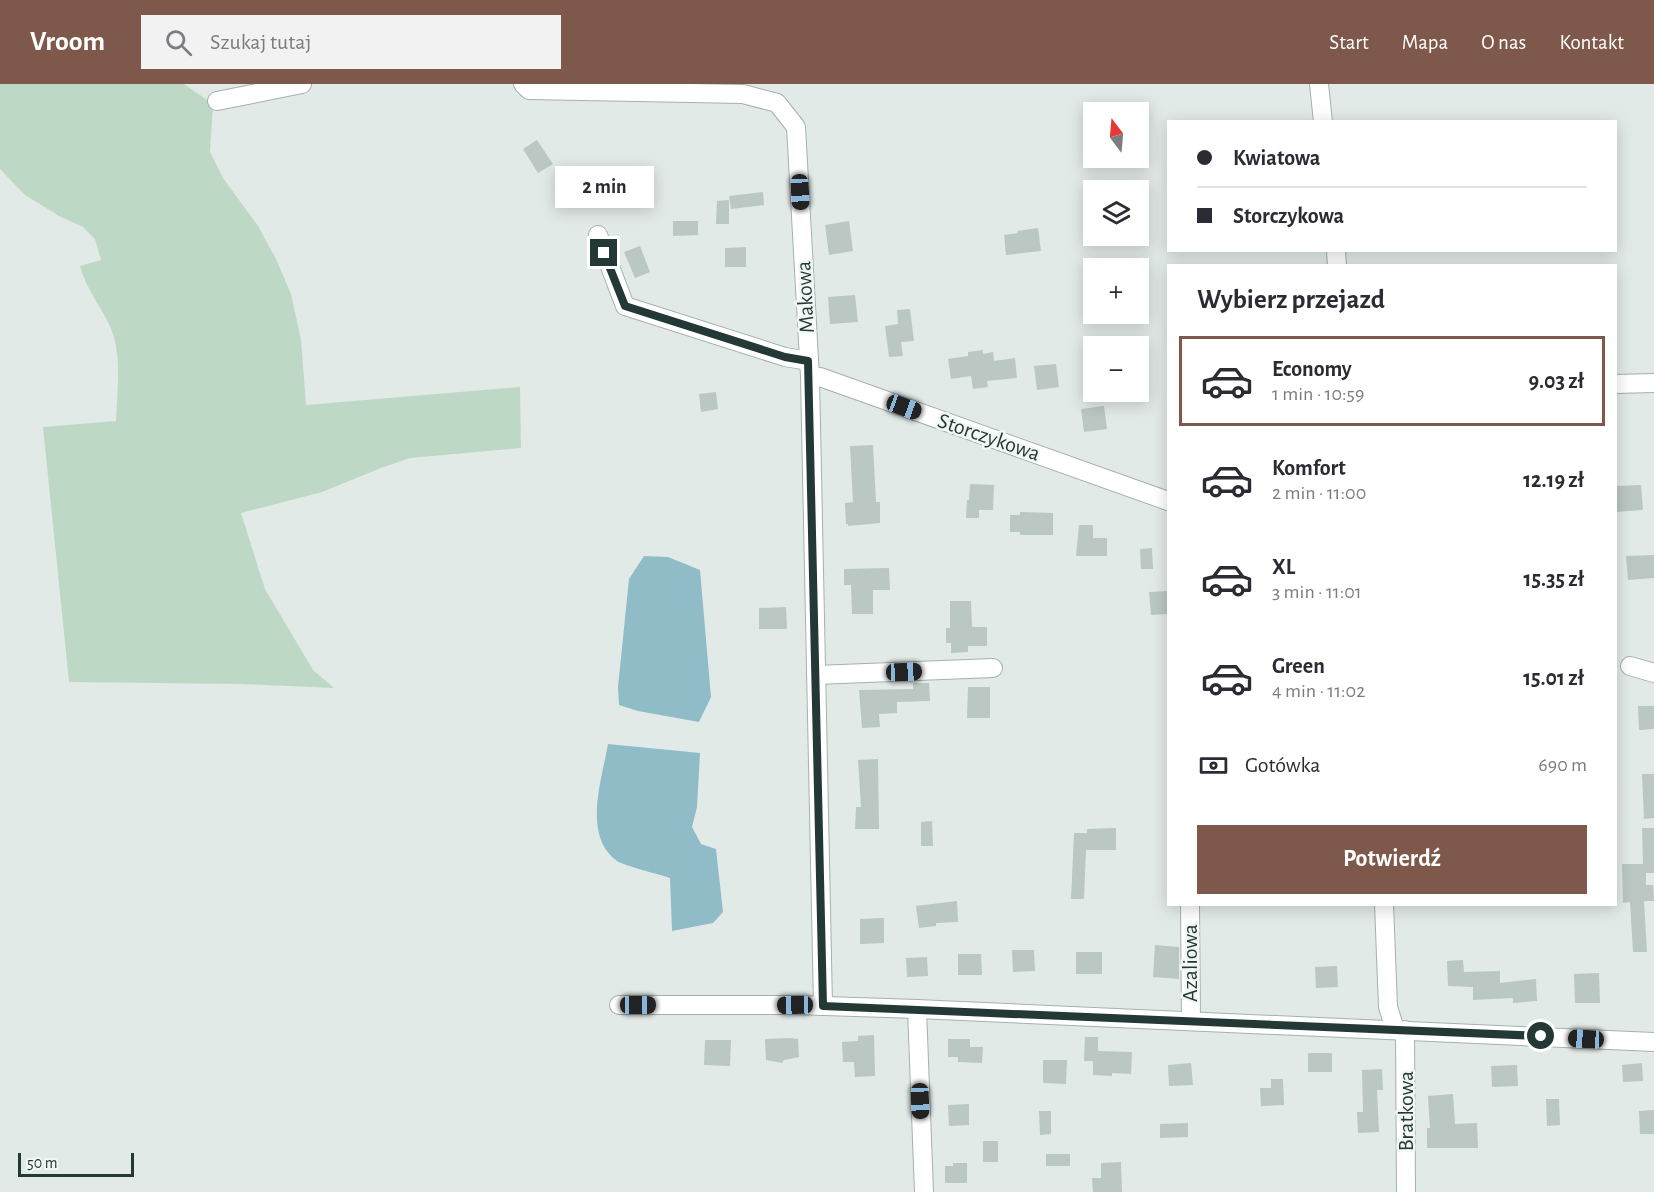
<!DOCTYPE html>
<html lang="pl">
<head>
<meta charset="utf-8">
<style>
	:root { --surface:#fff; --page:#f2f2f3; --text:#2b2b33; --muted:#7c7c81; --line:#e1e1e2; --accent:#7d584b }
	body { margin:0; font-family:"Alegreya Sans",sans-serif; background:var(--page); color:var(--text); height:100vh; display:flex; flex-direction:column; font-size:22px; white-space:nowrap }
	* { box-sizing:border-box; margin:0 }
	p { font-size:20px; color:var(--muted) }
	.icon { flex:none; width:33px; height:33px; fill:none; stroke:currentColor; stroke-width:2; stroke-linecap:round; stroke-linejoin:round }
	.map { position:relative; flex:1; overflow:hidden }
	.panel { position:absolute; left:1167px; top:180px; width:450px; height:642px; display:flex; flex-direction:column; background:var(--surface); border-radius:0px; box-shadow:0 3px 15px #0003 }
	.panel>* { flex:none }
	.guide { position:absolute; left:1167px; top:36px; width:450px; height:132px; border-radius:0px; box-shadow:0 3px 15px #0003; display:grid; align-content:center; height:132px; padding:0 30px; background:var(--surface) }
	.needle { width:39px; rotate:344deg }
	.buttons { position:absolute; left:1083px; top:18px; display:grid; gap:12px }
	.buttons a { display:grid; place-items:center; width:66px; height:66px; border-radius:0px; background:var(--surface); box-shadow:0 3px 15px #0003; font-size:30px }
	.scale { position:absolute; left:18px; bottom:15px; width:116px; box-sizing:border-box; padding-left:6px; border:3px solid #243935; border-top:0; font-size:16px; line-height:21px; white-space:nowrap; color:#243935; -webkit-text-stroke:4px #f2f7f5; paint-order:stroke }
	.end { position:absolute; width:27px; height:27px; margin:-14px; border:8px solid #243935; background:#fff; box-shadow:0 0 0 3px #fff }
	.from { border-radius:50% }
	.bubble { position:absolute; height:42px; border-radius:0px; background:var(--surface); box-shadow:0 3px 15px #0003; font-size:20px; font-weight:600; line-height:42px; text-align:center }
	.car { position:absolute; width:18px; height:36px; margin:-18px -9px; border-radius:8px; box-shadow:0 0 4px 2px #0007; background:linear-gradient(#222 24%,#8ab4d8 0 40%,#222 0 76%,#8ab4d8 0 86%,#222 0) }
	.guide b { display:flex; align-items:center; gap:21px; height:57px; font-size:22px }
	.guide b+b { border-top:2px solid var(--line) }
	.guide i { width:15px; height:15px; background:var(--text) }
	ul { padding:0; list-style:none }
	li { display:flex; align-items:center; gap:18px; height:90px; margin:0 12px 9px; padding:0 18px; border:3px solid transparent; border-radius:0px }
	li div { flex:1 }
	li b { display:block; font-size:22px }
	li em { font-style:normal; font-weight:600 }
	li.current { border-color:var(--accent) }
	li>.icon { width:54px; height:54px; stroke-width:1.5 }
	h2 { padding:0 30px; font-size:27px; line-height:72px }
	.pay { display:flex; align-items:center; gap:15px; height:66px; padding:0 30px; font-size:22px }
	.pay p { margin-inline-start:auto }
	.action { display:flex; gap:12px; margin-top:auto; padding:12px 30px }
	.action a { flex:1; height:69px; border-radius:0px; background:var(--accent); color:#fff; font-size:24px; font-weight:600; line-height:69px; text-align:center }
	header { display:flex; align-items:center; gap:36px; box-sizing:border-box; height:84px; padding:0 30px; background:var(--accent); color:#fff }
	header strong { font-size:28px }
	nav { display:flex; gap:33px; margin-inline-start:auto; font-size:21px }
	.search { width:420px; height:54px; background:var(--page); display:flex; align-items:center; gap:15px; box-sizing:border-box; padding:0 21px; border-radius:0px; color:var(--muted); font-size:22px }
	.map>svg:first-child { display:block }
	.green { fill:#bdd9c6 }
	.water { fill:#90bcc8 }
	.building { fill:#bac7c3 }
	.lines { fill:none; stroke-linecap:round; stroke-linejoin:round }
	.minor-casing { stroke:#a5b1ae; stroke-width:20 }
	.minor { stroke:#fff; stroke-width:18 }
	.route { stroke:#243935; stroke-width:8 }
	.labels { text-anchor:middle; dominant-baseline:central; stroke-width:5; stroke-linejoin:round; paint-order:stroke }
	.street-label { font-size:22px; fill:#243935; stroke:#f2f7f5 }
</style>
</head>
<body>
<header>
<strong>Vroom</strong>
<div class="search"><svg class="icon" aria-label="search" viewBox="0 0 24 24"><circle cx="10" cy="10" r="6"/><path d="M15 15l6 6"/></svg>Szukaj tutaj</div>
<nav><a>Start</a><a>Mapa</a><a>O nas</a><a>Kontakt</a></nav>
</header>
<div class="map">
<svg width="1654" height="1108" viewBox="0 0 1654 1108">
	<rect width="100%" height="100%" fill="#e2eae7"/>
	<path class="green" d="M0,0H184L213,20L210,68L223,94L258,142L276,175L291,210L301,256L306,321L520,303L521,364L410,374L381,384L322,408L241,429L265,505L313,586L334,604L241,600L69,598L43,343L116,337C117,306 123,269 109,240C99,220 86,204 80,182L101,176L95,155L83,143L59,132L25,111L0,85Z"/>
	<g class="water">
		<polygon points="644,472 668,473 700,486 711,613 699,638 638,627 619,621 618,603 629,495"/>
		<path d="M608,660L700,669L697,723L692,743L701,760L716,765L723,828L713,839L672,847L670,794C658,790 625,782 617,777C582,752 602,695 608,660Z"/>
	</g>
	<g class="building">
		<polygon points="537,56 553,80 538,89 523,65"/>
		<polygon points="763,108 764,121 731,125 729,112"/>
		<polygon points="729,116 729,140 716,140 717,117"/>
		<polygon points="673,137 698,137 698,151 673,152"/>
		<polygon points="849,137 853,167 829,171 825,141"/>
		<polygon points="1038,144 1041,167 1006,171 1004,151 1018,149 1017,147"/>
		<polygon points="640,162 650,188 635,194 624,168"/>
		<polygon points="746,163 746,183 725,183 725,164"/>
		<polygon points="855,211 858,238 830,240 828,213"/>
		<polygon points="910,225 914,257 901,258 903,272 889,273 885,242 898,240 897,226"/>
		<polygon points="983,266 983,270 993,268 994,277 1015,274 1017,294 987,297 988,303 973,305 971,292 951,295 948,275 968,272 968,268"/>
		<polygon points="1056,280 1059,303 1037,306 1034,282"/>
		<polygon points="716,308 718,325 701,328 699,310"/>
		<polygon points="1104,322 1107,345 1084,348 1081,325"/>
		<polygon points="873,361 876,418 880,418 880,439 848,442 848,440 846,440 845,419 853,418 850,362"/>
		<polygon points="970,400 994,401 993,426 979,426 979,434 966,434 967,416 969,416"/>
		<polygon points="1641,401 1643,426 1616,428 1616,402"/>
		<polygon points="1020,428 1053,429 1053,451 1020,451 1020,448 1010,448 1010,431 1020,431"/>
		<polygon points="1079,441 1093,441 1093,454 1107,454 1107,472 1076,472"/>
		<polygon points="1152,464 1153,485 1141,485 1140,465"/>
		<polygon points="1654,471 1654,494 1628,496 1626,472"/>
		<polygon points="889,484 890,506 873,506 873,530 852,530 851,501 844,501 844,485"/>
		<polygon points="1168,507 1168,530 1151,531 1149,508"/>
		<polygon points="950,517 971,517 972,543 987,543 987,562 968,562 968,568 951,569 951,559 946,559 946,544 950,544"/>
		<polygon points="786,523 787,545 759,545 759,524"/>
		<polygon points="913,599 929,599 930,617 897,618 897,629 879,630 880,643 862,644 859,606 913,605"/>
		<polygon points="968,603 990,603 990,634 967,634"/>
		<polygon points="1638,622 1654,622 1654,645 1639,646"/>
		<polygon points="878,675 879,745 855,745 856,723 861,723 858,676"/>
		<polygon points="1642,690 1654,690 1654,734 1644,735"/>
		<polygon points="932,737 933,762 921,762 921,738"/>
		<polygon points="1116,744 1116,766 1086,766 1084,815 1071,815 1074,749 1087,749 1087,745"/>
		<polygon points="1642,744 1654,744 1654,789 1646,789 1646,801 1653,801 1654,817 1644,817 1647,868 1633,868 1630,818 1623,819 1622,780 1643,780"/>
		<polygon points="957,817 958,838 936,839 936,842 919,844 916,822"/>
		<polygon points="884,834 884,859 860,860 860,835"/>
		<polygon points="1155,861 1179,863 1179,895 1153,893"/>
		<polygon points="1012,866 1034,866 1035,887 1013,888"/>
		<rect x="1076" y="868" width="26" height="22"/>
		<polygon points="958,870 981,870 982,891 958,891"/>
		<polygon points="927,873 928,892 907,893 906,874"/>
		<polygon points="1463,876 1464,888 1500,887 1500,899 1536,895 1537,917 1513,919 1513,914 1473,916 1473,903 1448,902 1447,877"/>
		<polygon points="1337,882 1338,903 1316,904 1315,883"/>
		<polygon points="1599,889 1600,919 1575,919 1574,890"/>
		<polygon points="874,951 875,992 855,993 854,978 843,978 842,958 858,957 858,952"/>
		<polygon points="1085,953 1098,953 1098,967 1132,968 1131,990 1112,989 1112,992 1093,991 1093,977 1084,977"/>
		<polygon points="790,954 798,955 799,973 784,976 782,979 766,976 765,955"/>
		<polygon points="948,955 970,955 970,963 983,963 982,979 958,978 958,973 948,973"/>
		<polygon points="705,956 731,956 730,982 704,981"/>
		<rect x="1308" y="969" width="24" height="19"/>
		<polygon points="1043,976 1067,976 1066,1000 1043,999"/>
		<polygon points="1191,979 1193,1001 1169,1002 1168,981"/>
		<polygon points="1642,979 1643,997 1623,998 1622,981"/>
		<polygon points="1517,981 1518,1002 1492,1003 1491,982"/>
		<polygon points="1382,985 1383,1006 1377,1006 1379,1048 1358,1049 1357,1028 1363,1028 1362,986"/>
		<polygon points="1271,995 1283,995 1284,1021 1261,1022 1260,1004 1271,1004"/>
		<polygon points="1453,1010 1455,1040 1477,1039 1478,1064 1427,1064 1427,1044 1430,1044 1428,1012"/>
		<polygon points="1546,1015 1559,1015 1560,1041 1547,1042"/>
		<polygon points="969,1020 969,1041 949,1042 948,1021"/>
		<polygon points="1654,1026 1654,1050 1640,1050 1639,1027"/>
		<polygon points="1039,1027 1051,1027 1051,1050 1040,1051"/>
		<polygon points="1188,1039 1188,1053 1160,1054 1160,1040"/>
		<rect x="983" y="1057" width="15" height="21"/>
		<rect x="1046" y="1070" width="24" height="12"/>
		<polygon points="1121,1078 1122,1108 1093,1108 1092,1094 1101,1094 1101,1079"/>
		<polygon points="953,1079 967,1079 967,1099 945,1099 945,1082 953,1082"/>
	</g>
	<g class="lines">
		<defs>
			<g id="minor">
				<polyline points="523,0 529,6 743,10 777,19 796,43 810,293 823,922"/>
				<polyline points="1319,0 1323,38"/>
				<polyline points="217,17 302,0"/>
				<polyline points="598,151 625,222 785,273 809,277"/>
				<polyline points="1336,166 1337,182"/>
				<polyline points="810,293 820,293 1168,417"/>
				<polyline points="1616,300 1654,299"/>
				<polyline points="1630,582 1654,589"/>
				<polyline points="816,591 993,584"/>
				<polyline points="1190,820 1191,937"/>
				<polyline points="1384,820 1388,923 1395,945"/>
				<polyline points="619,921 794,921 917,925 1654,958"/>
				<polyline points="917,925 924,1108"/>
				<polyline points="1405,946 1406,1108"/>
			</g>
		</defs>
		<use href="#minor" class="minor-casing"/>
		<use href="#minor" class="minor"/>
	</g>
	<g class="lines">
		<polyline class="route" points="604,169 625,222 785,273 808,277 823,922 1541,952"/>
	</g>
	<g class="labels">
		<g class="street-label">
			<text transform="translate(805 213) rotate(-93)">Makowa</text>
			<text transform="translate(989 353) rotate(19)">Storczykowa</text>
			<text transform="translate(1190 879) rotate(-90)">Azaliowa</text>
			<text transform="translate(1406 1027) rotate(-90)">Bratkowa</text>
		</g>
	</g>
</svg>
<div class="buttons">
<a><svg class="needle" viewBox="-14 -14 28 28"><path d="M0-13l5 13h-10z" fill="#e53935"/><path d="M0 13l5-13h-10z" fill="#7c7c81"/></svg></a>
<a><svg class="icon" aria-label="layers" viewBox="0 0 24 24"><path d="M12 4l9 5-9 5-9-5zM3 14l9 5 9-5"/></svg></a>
<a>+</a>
<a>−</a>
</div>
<div class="scale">50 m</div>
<i class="end from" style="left:1541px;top:952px"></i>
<i class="end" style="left:604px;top:169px"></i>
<div class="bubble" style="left:555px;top:82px;width:99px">2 min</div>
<i class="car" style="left:800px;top:108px;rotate:177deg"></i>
<i class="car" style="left:904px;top:323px;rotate:110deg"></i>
<i class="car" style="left:904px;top:588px;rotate:88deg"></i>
<i class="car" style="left:638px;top:921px;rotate:90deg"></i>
<i class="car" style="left:795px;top:921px;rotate:269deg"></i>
<i class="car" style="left:1586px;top:955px;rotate:273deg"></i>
<i class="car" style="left:920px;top:1017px;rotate:178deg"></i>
<div class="guide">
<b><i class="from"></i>Kwiatowa</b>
<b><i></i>Storczykowa</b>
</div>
<section class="panel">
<h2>Wybierz przejazd</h2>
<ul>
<li class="current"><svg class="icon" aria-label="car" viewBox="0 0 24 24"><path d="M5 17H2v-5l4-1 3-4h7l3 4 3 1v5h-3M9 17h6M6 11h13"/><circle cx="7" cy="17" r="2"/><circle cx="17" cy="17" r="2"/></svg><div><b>Economy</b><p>1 min · 10:59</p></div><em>9.03 zł</em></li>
<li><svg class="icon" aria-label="car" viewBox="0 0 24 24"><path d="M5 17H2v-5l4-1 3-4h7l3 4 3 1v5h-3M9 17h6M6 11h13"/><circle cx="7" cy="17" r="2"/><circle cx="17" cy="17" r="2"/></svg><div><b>Komfort</b><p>2 min · 11:00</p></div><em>12.19 zł</em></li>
<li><svg class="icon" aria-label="car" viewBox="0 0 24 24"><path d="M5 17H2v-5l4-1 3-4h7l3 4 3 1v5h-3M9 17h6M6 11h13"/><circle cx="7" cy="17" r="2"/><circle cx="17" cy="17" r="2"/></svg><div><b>XL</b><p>3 min · 11:01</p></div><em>15.35 zł</em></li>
<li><svg class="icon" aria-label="car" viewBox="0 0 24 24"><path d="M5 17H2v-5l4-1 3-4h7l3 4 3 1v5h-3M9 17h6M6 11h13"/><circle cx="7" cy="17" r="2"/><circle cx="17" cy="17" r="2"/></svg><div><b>Green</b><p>4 min · 11:02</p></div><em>15.01 zł</em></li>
</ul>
<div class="pay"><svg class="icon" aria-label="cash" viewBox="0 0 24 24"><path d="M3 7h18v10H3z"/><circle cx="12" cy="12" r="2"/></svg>Gotówka<p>690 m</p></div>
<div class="action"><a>Potwierdź</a></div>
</section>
</div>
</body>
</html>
